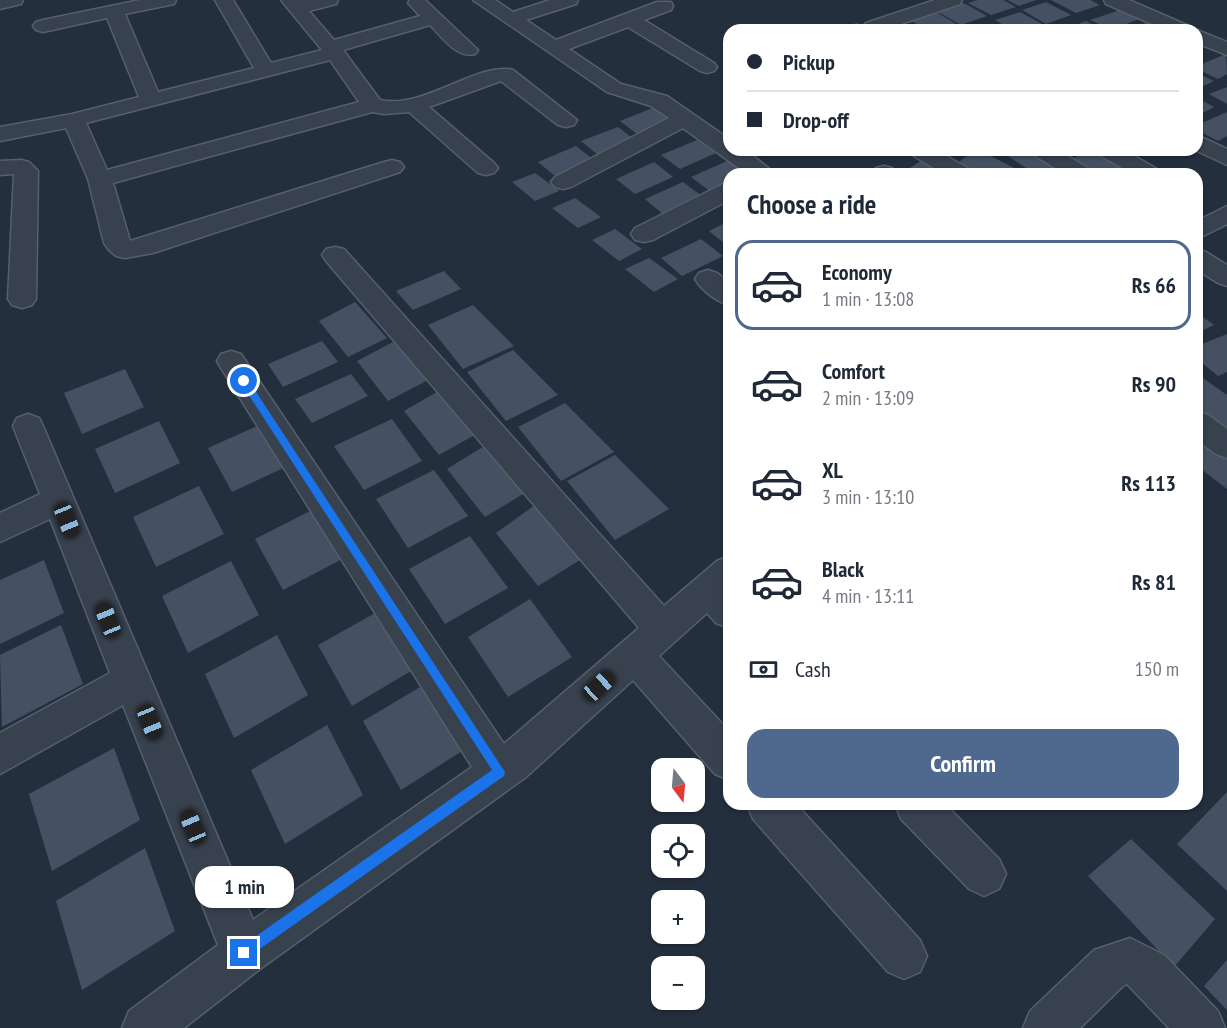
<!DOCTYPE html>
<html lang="en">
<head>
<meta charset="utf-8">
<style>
	:root { --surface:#fff; --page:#f6f6f7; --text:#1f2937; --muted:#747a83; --line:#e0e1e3; --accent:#4f688e }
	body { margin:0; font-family:"PT Sans Narrow",sans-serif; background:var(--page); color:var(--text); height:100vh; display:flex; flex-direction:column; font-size:22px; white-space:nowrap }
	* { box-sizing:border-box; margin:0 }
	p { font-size:20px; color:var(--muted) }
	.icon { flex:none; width:33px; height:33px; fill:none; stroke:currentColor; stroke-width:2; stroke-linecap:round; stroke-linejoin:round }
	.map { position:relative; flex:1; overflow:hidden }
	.panel { position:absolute; left:723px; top:168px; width:480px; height:642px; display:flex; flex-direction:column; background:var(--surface); border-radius:18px; box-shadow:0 2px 4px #0004 }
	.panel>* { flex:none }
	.top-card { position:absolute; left:723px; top:24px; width:480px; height:132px; border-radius:18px; box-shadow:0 2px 4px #0004; display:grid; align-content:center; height:132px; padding:0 24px; background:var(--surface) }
	.needle { width:39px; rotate:164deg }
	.tools { position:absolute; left:651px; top:758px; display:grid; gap:12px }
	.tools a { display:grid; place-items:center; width:54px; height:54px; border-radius:12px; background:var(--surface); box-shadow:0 2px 4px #0004; font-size:30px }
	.end { position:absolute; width:27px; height:27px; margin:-14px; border:8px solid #1a73e8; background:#fff; box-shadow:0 0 0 3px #fff }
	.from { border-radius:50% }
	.bubble { position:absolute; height:42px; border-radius:18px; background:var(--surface); box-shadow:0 2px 4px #0004; font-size:20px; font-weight:800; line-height:42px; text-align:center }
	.car { position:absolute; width:18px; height:36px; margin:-18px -9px; border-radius:8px; box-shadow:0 0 4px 2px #0007; background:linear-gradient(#222 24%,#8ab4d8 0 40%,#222 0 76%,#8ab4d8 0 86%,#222 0) }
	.top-card b { display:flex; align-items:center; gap:21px; height:57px; font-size:22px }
	.top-card b+b { border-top:2px solid var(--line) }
	.top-card i { width:15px; height:15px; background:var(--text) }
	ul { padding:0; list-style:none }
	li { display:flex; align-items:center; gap:18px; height:90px; margin:0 12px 9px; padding:0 12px; border:3px solid transparent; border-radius:18px }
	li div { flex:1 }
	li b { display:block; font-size:22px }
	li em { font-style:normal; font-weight:800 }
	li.current { border-color:var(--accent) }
	li>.icon { width:54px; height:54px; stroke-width:1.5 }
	h2 { padding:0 24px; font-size:27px; line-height:72px }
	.pay { display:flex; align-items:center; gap:15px; height:66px; padding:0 24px; font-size:22px }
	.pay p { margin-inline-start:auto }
	.primary-button { display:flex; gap:12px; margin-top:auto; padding:12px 24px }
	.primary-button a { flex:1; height:69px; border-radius:18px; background:var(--accent); color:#fff; font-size:24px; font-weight:800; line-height:69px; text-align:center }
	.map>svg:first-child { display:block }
	.building { fill:#455162 }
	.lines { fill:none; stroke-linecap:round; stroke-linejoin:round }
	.street-casing { stroke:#565f6c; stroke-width:3 }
	.street { fill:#38414e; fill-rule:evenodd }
	.route { fill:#1a73e8 }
</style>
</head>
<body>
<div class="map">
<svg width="1227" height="1028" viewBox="0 0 1227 1028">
	<rect width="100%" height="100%" fill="#242f3e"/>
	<g class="building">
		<polygon points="977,0 1003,0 1016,7 991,15 968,3"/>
		<polygon points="1007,0 1036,0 1019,6"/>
		<polygon points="1051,0 1090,0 1100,5 1076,13"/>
		<polygon points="1046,2 1071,15 1046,24 1022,10"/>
		<polygon points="964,3 987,16 961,25 938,12"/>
		<polygon points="1123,9 1141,18 1112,30 1090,20"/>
		<polygon points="936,12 958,25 942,30 927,30 910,20"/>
		<polygon points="1020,12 1044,25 1030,30 1012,30 995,20"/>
		<polygon points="902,21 916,30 875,30"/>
		<polygon points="1086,21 1103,30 1077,30 1071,27"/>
		<polygon points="1148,22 1163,30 1126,30"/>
		<polygon points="857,23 868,30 836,30 836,29"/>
		<polygon points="1226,54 1227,74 1218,79 1197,69 1197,66"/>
		<polygon points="1197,73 1214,81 1199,88 1197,87"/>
		<polygon points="1227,87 1227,104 1209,94"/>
		<polygon points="1197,98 1214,107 1197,116"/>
		<polygon points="655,107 673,120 637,134 620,121"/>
		<polygon points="1227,112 1227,136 1218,141 1197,130 1197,125"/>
		<polygon points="618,127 635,140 598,155 581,141"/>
		<polygon points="697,140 716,153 680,169 661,155"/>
		<polygon points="576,146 594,160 555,176 538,162"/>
		<polygon points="975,150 979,150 1020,171 1015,174 975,174 956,164"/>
		<polygon points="999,150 1038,150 1061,164 1035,174"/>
		<polygon points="1093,150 1096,150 1136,174 1095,174 1071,159"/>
		<polygon points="925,158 954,174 901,174"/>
		<polygon points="727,161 746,174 729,174 729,184 711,192 691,177"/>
		<polygon points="654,162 673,177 635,194 616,179"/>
		<polygon points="535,173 559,191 535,201 512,182"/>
		<polygon points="683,182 703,197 664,215 645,199"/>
		<polygon points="575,198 601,217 578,228 552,208"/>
		<polygon points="729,221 729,247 709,231"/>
		<polygon points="615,229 642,249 619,261 592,240"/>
		<polygon points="701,239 723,256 682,276 661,258"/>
		<polygon points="649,258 678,279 654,292 625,269"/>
		<polygon points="444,271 461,289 413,310 396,291"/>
		<polygon points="355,302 387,338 348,357 319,321"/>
		<polygon points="473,305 514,346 463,369 428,325"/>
		<polygon points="1197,313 1214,325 1197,333"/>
		<polygon points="1227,334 1227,372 1218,376 1197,359 1197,346"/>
		<polygon points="322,341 338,362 283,387 268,364"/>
		<polygon points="393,342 428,380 388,401 357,361"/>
		<polygon points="513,350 558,395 506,421 467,372"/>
		<polygon points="125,369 144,407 82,434 64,393"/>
		<polygon points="351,374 368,396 312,423 295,399"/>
		<polygon points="1197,374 1227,395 1227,429 1197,407"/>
		<polygon points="442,389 480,432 439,455 404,411"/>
		<polygon points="565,403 614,452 561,481 518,427"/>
		<polygon points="392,419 422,461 364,490 334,446"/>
		<polygon points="159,421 180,463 115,493 95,449"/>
		<polygon points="268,421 294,463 232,492 208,448"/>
		<polygon points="1197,431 1227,453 1227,489 1197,466"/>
		<polygon points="486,445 528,491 485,517 447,469"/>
		<polygon points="615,455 669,509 615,540 567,481"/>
		<polygon points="434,470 468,516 408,548 376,499"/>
		<polygon points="199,486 224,534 156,567 133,517"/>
		<polygon points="535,505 583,558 538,586 496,533"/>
		<polygon points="318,507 348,556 283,590 255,539"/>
		<polygon points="470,536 508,588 445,624 409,569"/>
		<polygon points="44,560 64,613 0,644 0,580"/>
		<polygon points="231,561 259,615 188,653 162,596"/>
		<polygon points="530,599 572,657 508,697 468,637"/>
		<polygon points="386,607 421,665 352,706 318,645"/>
		<polygon points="61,625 83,684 2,727 0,655"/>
		<polygon points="277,635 308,695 234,738 205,674"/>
		<polygon points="432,680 473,744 401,790 363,721"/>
		<polygon points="327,725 363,795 285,844 251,770"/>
		<polygon points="114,748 140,820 52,871 29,794"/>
		<polygon points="1227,792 1227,891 1177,844"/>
		<polygon points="1131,839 1215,919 1174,967 1088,876"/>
		<polygon points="145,848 175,931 82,990 56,901"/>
		<polygon points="1227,960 1227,1010 1204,986"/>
	</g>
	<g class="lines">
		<defs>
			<g id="street">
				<polygon points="0,0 23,0 21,4 0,9"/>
				<path d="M140,0H176L174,4L125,14L158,92L254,68L215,0H233L271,63L322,50L281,0H338L336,4L309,11L334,40L420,16L408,3L410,0H425L478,50L475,54C457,59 442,37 430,25L343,50L380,100C423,110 478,61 513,70L577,120L574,125L566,127L558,125L501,81L429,107L494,163L498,168L494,173L486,175L478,173L409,112L384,114L372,112L113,183L130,241L384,162L392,160L400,162L404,167L400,172L153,253L125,258L116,256L108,249L104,243L88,179L66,128L0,141V127L72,114L139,97L107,18L43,32L36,30L33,26L36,22L43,20ZM330,60L359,102L107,170L86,123Z"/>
				<polygon points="473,0 495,0 513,12 550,0 578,0 576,4 526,20 556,40 657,2 671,2 673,6 671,10 644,20 714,63 717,67 714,71 707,73 700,71 628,27 569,49 621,84 667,96 729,139 729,150 746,150 773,172 771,174 747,174 683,128 571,187 563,189 555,187 551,182 555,177 669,118 651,106 607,92"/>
				<polygon points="935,0 962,0 960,4 883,30 865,30 863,27 866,23"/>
				<polygon points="1104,0 1129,0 1189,26 1192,30 1166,30 1106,4"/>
				<polygon points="1197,30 1227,42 1227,55 1197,43"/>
				<polygon points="1197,135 1227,149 1227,165 1195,150 1197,150"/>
				<polygon points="909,150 936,150 969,169 973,174 944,174 912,155"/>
				<polygon points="1031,150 1058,150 1089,169 1093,174 1065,174 1034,155"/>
				<polygon points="1097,150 1124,150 1157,169 1161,174 1132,174 1100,155"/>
				<polygon points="21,160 29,162 38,171 36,299 32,305 22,308 12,305 8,299 14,174 0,175 0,161"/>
				<polygon points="884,166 892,168 897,174 872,173 876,168"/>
				<polygon points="729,183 729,200 653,240 644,242 635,240 631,234 635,228 721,185"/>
				<polygon points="1227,206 1227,224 1197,239 1197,221"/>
				<polygon points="335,247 344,249 664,606 717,561 729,556 729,628 716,623 707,613 659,656 729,731 729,780 715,774 633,680 526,777 260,969 184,1028 122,1028 129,1011 218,945 123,705 0,774 0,733 110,673 50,519 0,542 0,513 40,494 13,426 17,418 28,414 39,418 43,426 253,920 472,767 221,368 217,361 221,354 231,351 241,354 504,744 639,628 326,261 322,255 326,249"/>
				<polygon points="1197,250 1206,252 1227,265 1227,286 1218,283 1197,270"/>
				<path d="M708,270L717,273L729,282V305C716,301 702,291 695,279L699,273Z"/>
				<polygon points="1197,411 1208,415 1227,429 1227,458 1216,454 1197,440"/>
				<polygon points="747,804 796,804 920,940 927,956 920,972 904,979 888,972 753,819"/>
				<polygon points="895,804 945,804 999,859 1006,874 999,889 984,896 969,889 901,819"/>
				<polygon points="1130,938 1164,955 1218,1011 1225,1028 1169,1028 1127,984 1123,986 1080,1028 1023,1028 1030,1011 1094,950"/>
			</g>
		</defs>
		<use href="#street" class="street-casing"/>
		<use href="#street" class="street"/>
	</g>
	<polygon class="route" points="244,377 247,378 505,772 504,776 244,960 239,958 238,953 239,948 492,770 241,383 239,381"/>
</svg>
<div class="tools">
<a><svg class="needle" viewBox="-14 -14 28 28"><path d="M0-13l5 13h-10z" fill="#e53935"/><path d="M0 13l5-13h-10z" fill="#747a83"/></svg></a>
<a><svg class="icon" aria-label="locate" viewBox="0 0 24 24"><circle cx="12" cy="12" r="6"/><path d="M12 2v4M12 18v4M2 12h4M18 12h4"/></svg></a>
<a>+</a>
<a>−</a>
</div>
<i class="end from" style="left:244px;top:381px"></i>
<i class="end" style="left:244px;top:953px"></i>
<div class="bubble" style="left:195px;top:866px;width:99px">1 min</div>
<i class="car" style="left:67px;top:520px;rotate:158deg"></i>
<i class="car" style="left:108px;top:620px;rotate:338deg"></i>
<i class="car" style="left:599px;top:686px;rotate:48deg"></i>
<i class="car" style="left:150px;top:722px;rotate:158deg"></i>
<i class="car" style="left:193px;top:827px;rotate:337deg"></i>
<div class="top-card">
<b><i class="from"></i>Pickup</b>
<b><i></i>Drop-off</b>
</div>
<section class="panel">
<h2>Choose a ride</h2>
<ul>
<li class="current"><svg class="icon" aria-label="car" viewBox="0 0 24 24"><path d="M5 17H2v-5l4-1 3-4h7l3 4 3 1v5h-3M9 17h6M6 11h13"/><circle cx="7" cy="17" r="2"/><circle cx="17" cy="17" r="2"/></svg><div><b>Economy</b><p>1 min · 13:08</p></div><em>Rs 66</em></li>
<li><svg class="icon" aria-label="car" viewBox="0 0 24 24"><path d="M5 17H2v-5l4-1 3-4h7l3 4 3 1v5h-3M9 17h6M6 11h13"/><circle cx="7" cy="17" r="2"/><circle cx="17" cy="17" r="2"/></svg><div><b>Comfort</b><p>2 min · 13:09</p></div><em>Rs 90</em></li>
<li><svg class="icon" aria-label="car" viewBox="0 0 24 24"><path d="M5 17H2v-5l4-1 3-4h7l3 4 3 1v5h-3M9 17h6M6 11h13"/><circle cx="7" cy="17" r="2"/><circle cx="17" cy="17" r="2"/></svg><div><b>XL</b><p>3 min · 13:10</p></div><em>Rs 113</em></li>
<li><svg class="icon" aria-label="car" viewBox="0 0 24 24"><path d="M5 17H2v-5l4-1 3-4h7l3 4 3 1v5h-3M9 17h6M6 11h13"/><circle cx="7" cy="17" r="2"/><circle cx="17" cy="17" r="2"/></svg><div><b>Black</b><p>4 min · 13:11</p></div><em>Rs 81</em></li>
</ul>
<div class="pay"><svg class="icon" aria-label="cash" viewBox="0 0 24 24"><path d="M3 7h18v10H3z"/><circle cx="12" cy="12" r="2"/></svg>Cash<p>150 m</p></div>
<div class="primary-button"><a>Confirm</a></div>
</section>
</div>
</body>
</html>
